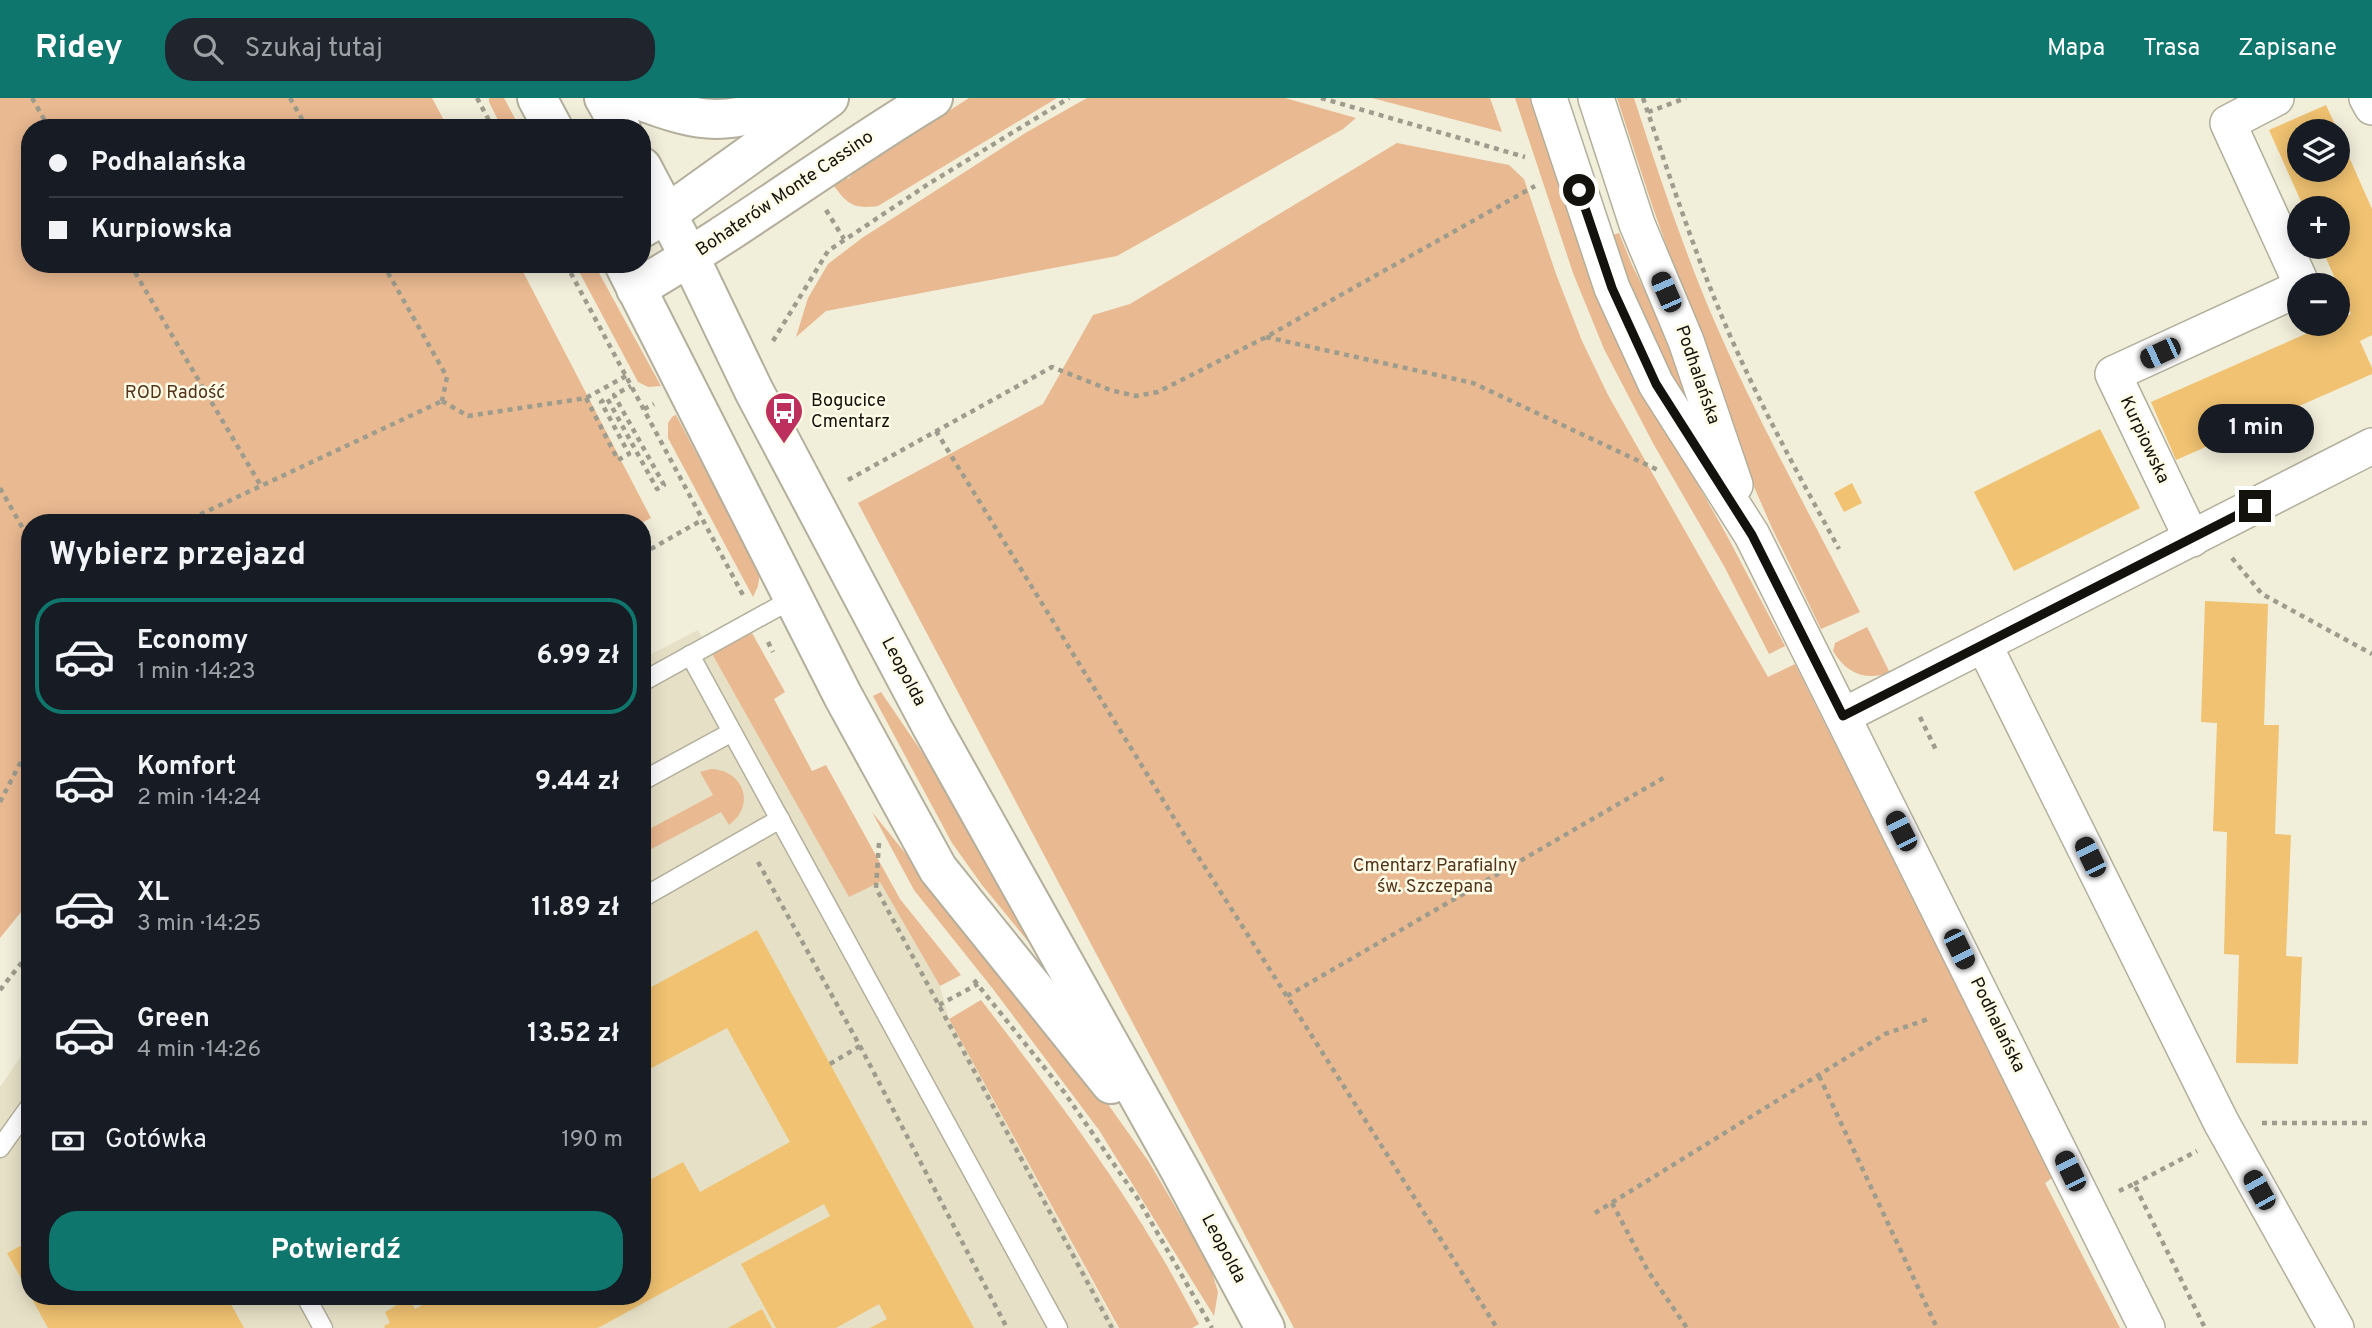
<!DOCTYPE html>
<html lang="pl">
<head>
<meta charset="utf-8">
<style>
	:root { --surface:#171b24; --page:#20242c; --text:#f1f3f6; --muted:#9ea1a6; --line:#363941; --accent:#0f766e }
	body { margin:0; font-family:Overpass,sans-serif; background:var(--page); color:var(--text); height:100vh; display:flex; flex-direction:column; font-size:26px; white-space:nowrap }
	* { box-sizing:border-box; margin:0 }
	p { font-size:23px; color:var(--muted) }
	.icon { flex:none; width:38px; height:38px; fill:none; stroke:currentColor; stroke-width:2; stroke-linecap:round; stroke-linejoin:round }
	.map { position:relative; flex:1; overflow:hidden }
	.side { position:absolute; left:21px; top:416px; width:630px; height:791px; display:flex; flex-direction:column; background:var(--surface); border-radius:28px; box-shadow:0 4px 18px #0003 }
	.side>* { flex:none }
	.top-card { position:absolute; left:21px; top:21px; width:630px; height:154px; border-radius:28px; box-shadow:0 4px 18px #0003; display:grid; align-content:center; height:154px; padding:0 28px; background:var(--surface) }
	.buttons { position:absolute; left:2287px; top:21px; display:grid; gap:14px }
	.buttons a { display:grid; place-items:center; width:63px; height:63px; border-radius:50%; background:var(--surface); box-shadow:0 4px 18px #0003; font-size:35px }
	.end { position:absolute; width:32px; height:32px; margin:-16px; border:9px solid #14120c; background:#fff; box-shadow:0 0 0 4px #fff }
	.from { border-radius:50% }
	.bubble { position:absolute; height:49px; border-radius:24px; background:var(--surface); box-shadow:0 4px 18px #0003; font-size:23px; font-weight:700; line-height:49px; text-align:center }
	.car { position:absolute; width:21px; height:42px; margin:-21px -10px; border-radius:9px; box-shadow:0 0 5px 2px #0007; background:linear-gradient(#222 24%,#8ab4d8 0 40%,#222 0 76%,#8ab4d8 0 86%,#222 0) }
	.top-card b { display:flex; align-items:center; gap:24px; height:66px; font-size:26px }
	.top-card b+b { border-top:2px solid var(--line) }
	.top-card i { width:18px; height:18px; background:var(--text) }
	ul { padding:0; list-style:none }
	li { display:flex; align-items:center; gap:21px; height:116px; margin:0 14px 10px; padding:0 14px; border:4px solid transparent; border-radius:28px }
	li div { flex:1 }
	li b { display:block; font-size:26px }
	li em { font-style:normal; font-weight:700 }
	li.on { border-color:var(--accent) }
	li>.icon { width:63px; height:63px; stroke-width:1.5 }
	h2 { padding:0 28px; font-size:32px; line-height:84px }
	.pay { display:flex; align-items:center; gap:18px; height:77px; padding:0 28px; font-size:26px }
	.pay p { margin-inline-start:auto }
	.cta { display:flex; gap:14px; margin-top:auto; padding:14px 28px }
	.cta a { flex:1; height:80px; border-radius:28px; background:var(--accent); color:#fff; font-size:28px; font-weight:700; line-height:80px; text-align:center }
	header { display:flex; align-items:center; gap:42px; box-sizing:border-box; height:98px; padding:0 35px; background:var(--accent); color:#fff }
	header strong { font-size:33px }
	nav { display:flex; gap:38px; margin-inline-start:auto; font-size:24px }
	.search { width:490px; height:63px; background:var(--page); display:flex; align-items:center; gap:18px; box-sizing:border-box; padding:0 24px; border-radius:28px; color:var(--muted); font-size:26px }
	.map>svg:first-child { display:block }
	.built { fill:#e6e1c6 }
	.green { fill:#e9b991 }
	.building { fill:#f0c271 }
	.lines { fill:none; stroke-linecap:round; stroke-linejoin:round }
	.service-casing { stroke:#b3af9c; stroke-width:21 }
	.minor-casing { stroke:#b3af9c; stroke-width:38 }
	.tertiary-casing { stroke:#b3af9c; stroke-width:42 }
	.path { stroke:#9e9c8d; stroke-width:4.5; stroke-dasharray:5 5; stroke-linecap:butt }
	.service { stroke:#fff; stroke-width:18 }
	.minor { stroke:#fff; stroke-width:35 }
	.tertiary { stroke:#fff; stroke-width:38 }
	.route { stroke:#14120c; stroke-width:9 }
	.labels { text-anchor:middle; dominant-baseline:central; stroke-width:5; stroke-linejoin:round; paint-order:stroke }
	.street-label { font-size:18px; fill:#14120c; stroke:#fefbe7 }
	.park-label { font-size:18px; fill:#52351b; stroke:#fefbe7 }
	.poi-label { font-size:18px; fill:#14120c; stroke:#fefbe7; text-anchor:start }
</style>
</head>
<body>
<header>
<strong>Ridey</strong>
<div class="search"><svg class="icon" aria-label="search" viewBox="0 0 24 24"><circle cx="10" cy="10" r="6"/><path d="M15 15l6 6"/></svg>Szukaj tutaj</div>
<nav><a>Mapa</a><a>Trasa</a><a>Zapisane</a></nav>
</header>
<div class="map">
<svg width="2372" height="1230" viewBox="0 0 2372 1230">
	<rect width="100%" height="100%" fill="#f1eeda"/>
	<polygon class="built" points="698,532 849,798 880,784 940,888 949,921 1117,1230 0,1230 0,989 30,945 30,1199 642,1199 642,561"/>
	<g class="green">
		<polygon points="0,0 432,0 448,30 30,30 30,166 519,166 651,420 641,425 30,425 30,803 0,840"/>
		<polygon points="489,0 504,0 520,30 502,30 489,4"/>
		<path d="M969,0H1057L878,108C854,111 848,107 834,88L846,79L848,81L854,74Z"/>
		<polygon points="1087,0 1285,0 1356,20 1343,31 1117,158 826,213 796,239 808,200 828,166 862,140 1027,34"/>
		<polygon points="1372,0 1490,0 1502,34"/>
		<polygon points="1515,0 1534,0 1657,315 1725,434 1785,548 1769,556 1724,468 1654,347 1604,251 1573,175"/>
		<path d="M1617,0H1634C1658,74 1682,148 1713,220C1756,320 1810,416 1860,514L1821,531L1772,430L1748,375L1653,110Z"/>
		<polygon points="1397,45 1509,67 1524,81 1556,176 1582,243 1608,297 1768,579 1795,566 2052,1080 2045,1085 2120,1230 1294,1230 858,405 1043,306 1093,217 1130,206"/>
		<polygon points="1619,135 1632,167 1674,251 1706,339 1660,266 1610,138"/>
		<polygon points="575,166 594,166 661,288 648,289 638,284"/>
		<polygon points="676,317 760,475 758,488 753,499 668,340 668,325 673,318"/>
		<path d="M1867,529L1890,575C1865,583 1846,575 1833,553L1835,545Z"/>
		<polygon points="752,535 785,594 774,601 812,673 826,667 900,801 961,877 940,888 880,784 849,799 712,556"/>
		<polygon points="881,594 949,694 1035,843 1031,847 982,787 952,745 873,598"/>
		<path d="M711,671C743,672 757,707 729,727L721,714L642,756V735L713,697L700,674Z"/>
		<polygon points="872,714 1100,995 1149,1064 1210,1168 1218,1194 1214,1218 1099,1032 993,891 914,792"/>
		<path d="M981,902C1044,984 1108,1067 1160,1156C1174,1179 1186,1203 1199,1226L1192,1230H1119L949,921Z"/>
	</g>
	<g class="building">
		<polygon points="2326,7 2338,33 2300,33 2300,72 2338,72 2338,34 2372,111 2372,237 2360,243 2372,270 2372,276 2176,362 2151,304 2328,226 2338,226 2338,221 2351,216 2321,149 2338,149 2338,110 2304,110 2269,32"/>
		<polygon points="2100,331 2140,410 2014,473 1974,394"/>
		<polygon points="1852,385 1862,405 1844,414 1834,395"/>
		<polygon points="2205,503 2268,506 2264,627 2279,627 2275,736 2291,737 2286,858 2302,859 2298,966 2236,965 2239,857 2224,856 2227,734 2213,733 2217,625 2201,624"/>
		<polygon points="757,832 974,1230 870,1230 887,1221 879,1206 836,1230 776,1230 741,1166 830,1118 824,1106 598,1230 385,1230 384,1228 390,1225 385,1214 409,1200 415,1211 437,1199 642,1199 642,1086 683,1064 700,1094 790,1044 727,930 642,975 642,894"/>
		<polygon points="30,1143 30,1196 7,1155"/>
		<polygon points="31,1199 227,1199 244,1230 48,1230"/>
		<polygon points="762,1211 772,1230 728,1230"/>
	</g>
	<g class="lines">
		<defs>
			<g id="service">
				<polyline points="690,557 1058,1230"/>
				<polyline points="642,584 794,500"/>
				<polyline points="642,683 732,634"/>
				<polyline points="642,800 780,721"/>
				<polyline points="0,1050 30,1008"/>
				<polyline points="306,1199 323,1230"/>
			</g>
			<g id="minor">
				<polyline points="1549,0 1612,190 1656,286 1752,437 2147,1230"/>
				<polyline points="1596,0 1637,126 1686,243 1735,387"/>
				<polyline points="2276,0 2228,25 2302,187"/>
				<polyline points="2367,0 2372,9"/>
				<polyline points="2192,441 2113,276 2300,190"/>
				<polyline points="1984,547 2221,1024 2336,1230"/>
				<polyline points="1843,618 2372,348"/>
			</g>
			<g id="tertiary">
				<polyline points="537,0 553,30"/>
				<polyline points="604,0 621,30"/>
				<path d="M634,0C706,28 727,28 799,0"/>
				<polyline points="642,69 690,160 754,293 932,629 1180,1072 1265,1230"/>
				<polyline points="642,130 667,116 829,0"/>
				<polyline points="624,166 843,598 938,771 1111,986"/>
				<path d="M636,191C738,132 832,61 933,0"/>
			</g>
		</defs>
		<use href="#service" class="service-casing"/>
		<use href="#minor" class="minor-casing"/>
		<use href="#tertiary" class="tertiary-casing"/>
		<g class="path">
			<polyline points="32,0 49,30"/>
			<polyline points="290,0 307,30"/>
			<polyline points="477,0 493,30"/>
			<polyline points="1321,0 1525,59"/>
			<path d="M1643,0C1672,85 1699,169 1736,251C1767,320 1803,385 1839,451"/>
			<polyline points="1648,14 1686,0"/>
			<polyline points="826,112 844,141"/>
			<polyline points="130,166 261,388"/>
			<polyline points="383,166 447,279 442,303"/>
			<polyline points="566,166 744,499"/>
			<polyline points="1266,239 1473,285 1660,373"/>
			<polyline points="773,243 828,153 930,85 1069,0"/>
			<polyline points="586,300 618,362 629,356 601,304 607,300 657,391 664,387 614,297 631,288"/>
			<polyline points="442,303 468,318 586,300 626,278"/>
			<polyline points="644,311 654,306"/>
			<polyline points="936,333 1182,733 1497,1230"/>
			<polyline points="848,382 1052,269 1110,292 1136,298 1158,294 1266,239 1535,88"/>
			<polyline points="0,390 30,443"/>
			<polyline points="182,425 442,303"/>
			<polyline points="642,456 702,422"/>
			<polyline points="2232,460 2262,496 2372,556"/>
			<polyline points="768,544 773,554"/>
			<polyline points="1920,619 1936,652"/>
			<polyline points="0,704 30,646"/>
			<polyline points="879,745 876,790 1112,1230"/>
			<polyline points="758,764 860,948 1007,1230"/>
			<polyline points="974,882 1064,994 1138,1101 1212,1230"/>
			<polyline points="0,892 30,854"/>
			<polyline points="1287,898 1665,679"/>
			<polyline points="939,907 978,886"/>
			<polyline points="830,966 860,948"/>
			<polyline points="1819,978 1937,1230"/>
			<polyline points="2262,1025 2372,1025"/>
			<polyline points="2134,1086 2197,1053"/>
			<polyline points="2119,1093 2134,1086 2205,1230"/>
			<polyline points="1612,1105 1648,1173 1687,1230"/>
			<polyline points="1595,1115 1885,936 1931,920"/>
		</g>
		<use href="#service" class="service"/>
		<use href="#minor" class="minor"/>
		<use href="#tertiary" class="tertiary"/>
	</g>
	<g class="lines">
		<polyline class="route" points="1579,92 1612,190 1656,286 1752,437 1843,618 2255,408"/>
	</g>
	<defs>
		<symbol id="bus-pin" viewBox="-11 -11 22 30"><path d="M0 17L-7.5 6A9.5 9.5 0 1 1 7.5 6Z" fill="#bd2f5d" stroke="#fefbe7"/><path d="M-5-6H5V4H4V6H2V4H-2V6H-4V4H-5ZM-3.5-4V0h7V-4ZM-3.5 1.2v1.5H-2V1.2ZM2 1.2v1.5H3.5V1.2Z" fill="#fff"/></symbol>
	</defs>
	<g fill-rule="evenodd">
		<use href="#bus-pin" x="762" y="291" width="44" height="60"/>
	</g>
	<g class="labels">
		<g class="street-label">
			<text transform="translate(785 96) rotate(-34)">Bohaterów Monte Cassino</text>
			<text transform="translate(1697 277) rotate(71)">Podhalańska</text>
			<text transform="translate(2144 342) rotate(65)">Kurpiowska</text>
			<text transform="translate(903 574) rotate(62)">Leopolda</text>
			<text transform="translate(1997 927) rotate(64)">Podhalańska</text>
			<text transform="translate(1223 1151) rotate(62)">Leopolda</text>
		</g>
		<g class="park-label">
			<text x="175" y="295">ROD Radość</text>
			<text x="1435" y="768">Cmentarz Parafialny<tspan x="1435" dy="21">św. Szczepana</tspan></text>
		</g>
		<g class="poi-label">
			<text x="811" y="303">Bogucice<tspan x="811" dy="21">Cmentarz</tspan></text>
		</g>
	</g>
</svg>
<div class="buttons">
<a><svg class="icon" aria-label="layers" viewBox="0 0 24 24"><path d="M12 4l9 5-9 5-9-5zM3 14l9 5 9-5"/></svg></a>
<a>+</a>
<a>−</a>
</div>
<i class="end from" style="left:1579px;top:92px"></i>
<i class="end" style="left:2255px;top:408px"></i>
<div class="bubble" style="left:2198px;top:306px;width:116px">1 min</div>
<i class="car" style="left:1666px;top:194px;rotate:336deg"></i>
<i class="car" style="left:2160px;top:255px;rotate:245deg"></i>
<i class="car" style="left:1901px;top:733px;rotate:333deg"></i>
<i class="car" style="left:2090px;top:759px;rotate:334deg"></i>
<i class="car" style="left:1959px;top:851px;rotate:154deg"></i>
<i class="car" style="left:2070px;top:1073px;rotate:334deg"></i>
<i class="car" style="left:2259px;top:1092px;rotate:331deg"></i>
<div class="top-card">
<b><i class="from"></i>Podhalańska</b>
<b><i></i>Kurpiowska</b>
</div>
<section class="side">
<h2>Wybierz przejazd</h2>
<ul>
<li class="on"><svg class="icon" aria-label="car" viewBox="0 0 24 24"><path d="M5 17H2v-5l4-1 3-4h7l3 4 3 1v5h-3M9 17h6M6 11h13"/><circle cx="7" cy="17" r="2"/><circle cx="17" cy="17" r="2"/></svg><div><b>Economy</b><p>1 min · 14:23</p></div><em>6.99 zł</em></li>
<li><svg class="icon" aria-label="car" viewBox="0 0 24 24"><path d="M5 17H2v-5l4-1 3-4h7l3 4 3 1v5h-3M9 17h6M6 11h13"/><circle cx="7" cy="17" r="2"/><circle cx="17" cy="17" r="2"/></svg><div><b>Komfort</b><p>2 min · 14:24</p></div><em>9.44 zł</em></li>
<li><svg class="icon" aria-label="car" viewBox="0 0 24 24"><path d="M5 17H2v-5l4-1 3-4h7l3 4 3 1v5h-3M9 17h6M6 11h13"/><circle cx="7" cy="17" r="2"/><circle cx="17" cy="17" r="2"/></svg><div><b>XL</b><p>3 min · 14:25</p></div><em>11.89 zł</em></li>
<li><svg class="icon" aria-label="car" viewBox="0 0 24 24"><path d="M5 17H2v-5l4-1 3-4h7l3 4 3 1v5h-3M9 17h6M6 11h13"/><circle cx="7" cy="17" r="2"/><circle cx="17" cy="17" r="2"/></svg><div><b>Green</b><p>4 min · 14:26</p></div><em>13.52 zł</em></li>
</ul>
<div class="pay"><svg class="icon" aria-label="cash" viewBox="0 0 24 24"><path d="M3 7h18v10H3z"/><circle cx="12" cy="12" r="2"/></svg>Gotówka<p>190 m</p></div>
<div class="cta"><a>Potwierdź</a></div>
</section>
</div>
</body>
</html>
